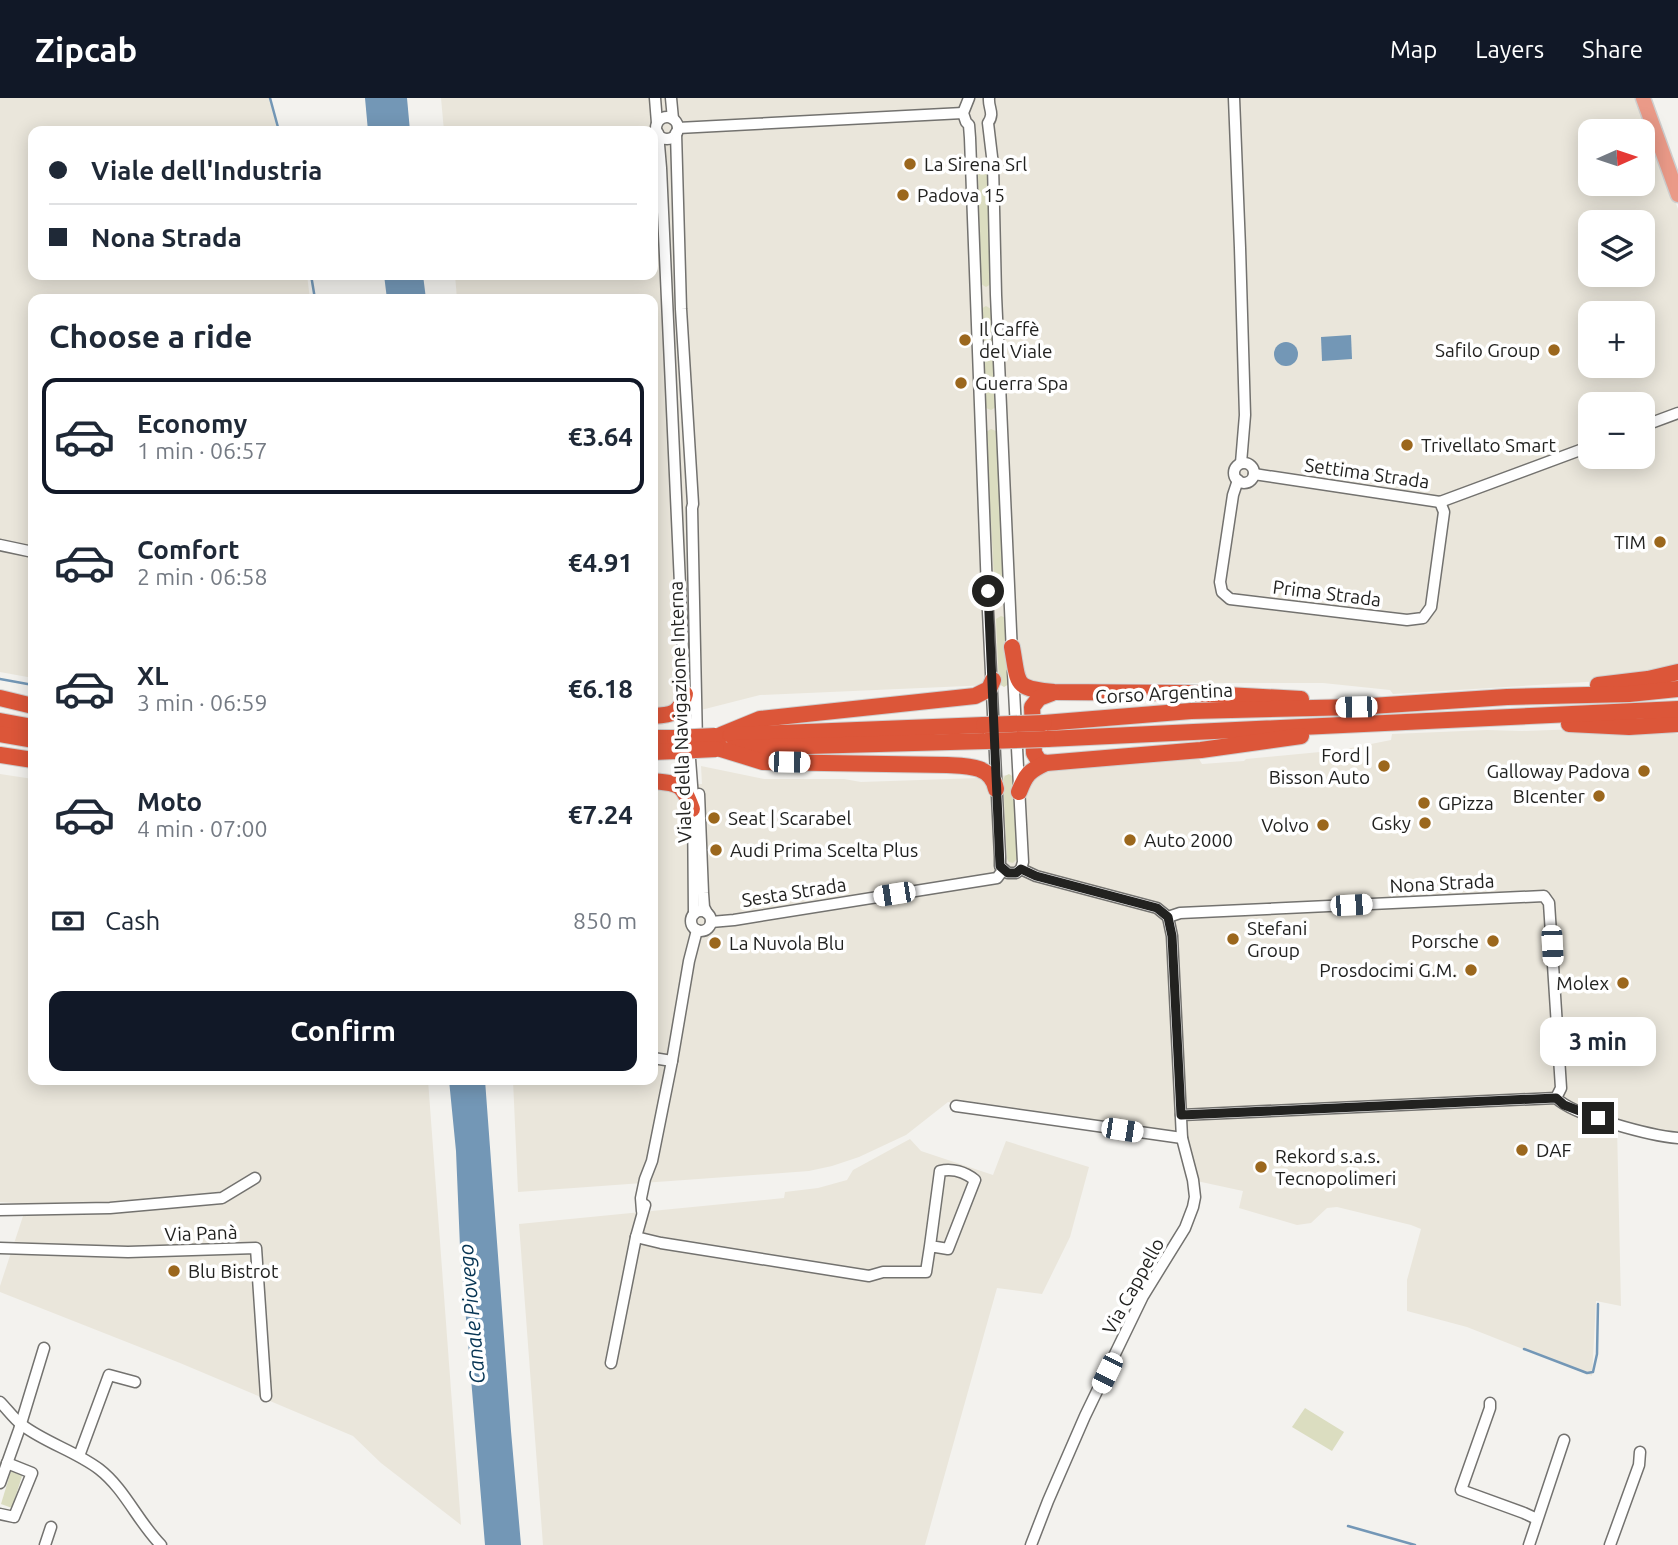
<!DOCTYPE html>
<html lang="en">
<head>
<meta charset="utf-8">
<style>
	:root { --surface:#fff; --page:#f6f6f7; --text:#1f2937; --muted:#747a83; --line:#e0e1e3; --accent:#111827 }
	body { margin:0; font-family:Ubuntu,sans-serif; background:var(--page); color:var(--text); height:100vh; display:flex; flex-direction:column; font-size:26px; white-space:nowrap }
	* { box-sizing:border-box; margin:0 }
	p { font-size:23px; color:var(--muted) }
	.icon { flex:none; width:38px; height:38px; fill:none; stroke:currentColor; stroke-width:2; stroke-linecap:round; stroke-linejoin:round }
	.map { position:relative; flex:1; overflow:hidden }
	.drawer { position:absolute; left:28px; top:196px; width:630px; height:791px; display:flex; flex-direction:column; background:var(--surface); border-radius:14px; box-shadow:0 4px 18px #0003 }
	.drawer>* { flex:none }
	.banner { position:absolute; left:28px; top:28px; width:630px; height:154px; border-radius:14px; box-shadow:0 4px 18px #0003; display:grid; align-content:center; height:154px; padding:0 21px; background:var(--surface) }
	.needle { width:46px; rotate:87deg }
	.tools { position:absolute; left:1578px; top:21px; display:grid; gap:14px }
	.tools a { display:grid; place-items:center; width:77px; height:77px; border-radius:14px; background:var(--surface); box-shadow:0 4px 18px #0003; font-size:35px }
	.end { position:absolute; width:32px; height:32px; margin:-16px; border:9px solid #222220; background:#fff; box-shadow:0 0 0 4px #fff }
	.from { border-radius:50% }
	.bubble { position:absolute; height:49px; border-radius:14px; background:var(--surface); box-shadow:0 4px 18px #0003; font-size:23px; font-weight:700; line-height:49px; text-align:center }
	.car { position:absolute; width:21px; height:42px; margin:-21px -10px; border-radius:9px; box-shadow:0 0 5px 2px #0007; background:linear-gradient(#fff 24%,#345 0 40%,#fff 0 76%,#345 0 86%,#fff 0) }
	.banner b { display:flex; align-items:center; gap:24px; height:66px; font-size:26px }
	.banner b+b { border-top:2px solid var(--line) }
	.banner i { width:18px; height:18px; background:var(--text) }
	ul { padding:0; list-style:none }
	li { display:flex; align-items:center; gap:21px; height:116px; margin:0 14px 10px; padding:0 7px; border:4px solid transparent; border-radius:14px }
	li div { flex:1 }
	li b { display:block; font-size:26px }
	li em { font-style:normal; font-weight:700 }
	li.current { border-color:var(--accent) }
	li>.icon { width:63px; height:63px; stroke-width:1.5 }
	h2 { padding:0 21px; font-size:32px; line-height:84px }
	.pay { display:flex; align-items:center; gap:18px; height:77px; padding:0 21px; font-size:26px }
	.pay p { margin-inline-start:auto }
	.action { display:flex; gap:14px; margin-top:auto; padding:14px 21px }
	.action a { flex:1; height:80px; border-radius:14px; background:var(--accent); color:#fff; font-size:28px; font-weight:700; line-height:80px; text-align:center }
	header { display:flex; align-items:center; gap:42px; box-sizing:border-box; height:98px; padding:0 35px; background:var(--accent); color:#fff }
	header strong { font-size:33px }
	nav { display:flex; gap:38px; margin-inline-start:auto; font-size:24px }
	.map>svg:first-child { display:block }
	.built { fill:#eae6db; fill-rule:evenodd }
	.green { fill:#dbddc0 }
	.water { fill:#7397b6 }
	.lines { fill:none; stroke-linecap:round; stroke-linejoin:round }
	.stream { stroke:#7397b6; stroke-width:2.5 }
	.minor-casing { stroke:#73726f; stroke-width:13 }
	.major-casing { stroke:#cecece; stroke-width:17 }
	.highway-casing { stroke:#cecece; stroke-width:18 }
	.minor { stroke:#fff; stroke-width:10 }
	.major { stroke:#ea9a88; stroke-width:14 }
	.highway { stroke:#dc5639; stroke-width:16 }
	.highway-bridge-casing { stroke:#cecece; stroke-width:18; stroke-linecap:butt }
	.highway-bridge { stroke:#dc5639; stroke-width:16 }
	.route { stroke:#222220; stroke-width:9 }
	.poi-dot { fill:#9b671d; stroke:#fff; stroke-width:2.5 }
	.labels { text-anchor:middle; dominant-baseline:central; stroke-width:7; stroke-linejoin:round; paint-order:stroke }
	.poi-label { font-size:19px; fill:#222220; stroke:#fff; text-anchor:start }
	.street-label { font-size:19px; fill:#222220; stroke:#fff }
	.water-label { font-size:21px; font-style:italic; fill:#073554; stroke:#fff }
</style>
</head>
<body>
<header>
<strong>Zipcab</strong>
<nav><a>Map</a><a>Layers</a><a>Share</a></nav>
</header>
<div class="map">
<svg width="1678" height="1447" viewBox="0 0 1678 1447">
	<rect width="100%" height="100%" fill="#f3f2ee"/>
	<g class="built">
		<polygon points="0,0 269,0 278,33 33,33 33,177 307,177 310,201 33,201 33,580 0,574"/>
		<path d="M441,0H1638L1678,111V569L1602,583L1393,596L1390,592L1323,585H1035L760,597L701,612H653V201H457L455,177H653V33H444ZM1591,33H1643V86H1591ZM1591,124H1643V177H1591ZM1591,215H1643V268H1591ZM1591,306H1643V359H1591Z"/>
		<polygon points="1580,631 1671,634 1678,636 1678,1038 1617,1028 1621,1208 1596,1203 1592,1278 1467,1229 1407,1213 1407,1182 1421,1131 1411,1127 1337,1109 1327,1110 1311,1125 1297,1127 1239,1110 1243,1093 1192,1082 1182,1044 948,1004 906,1037 859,1059 832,1068 809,1073 518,1094 513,982 653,982 653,689 702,686 701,668 764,681 844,681 861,684 979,680 1037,674 1049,670 1196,656 1202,666 1244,663 1246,661 1341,652 1391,642 1392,636 1487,632 1522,633"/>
		<polygon points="0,676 33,681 33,982 428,982 461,1427 381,1365 353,1338 180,1265 0,1194 0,1188 27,1106 0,1104"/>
		<polygon points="910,1041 921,1053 993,1077 1006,1043 1089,1069 1070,1139 1042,1196 997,1190 925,1447 543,1447 519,1126 784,1100 785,1094 818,1090 847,1082 853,1072"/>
	</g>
	<g class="green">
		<polygon points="989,69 991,186 986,189 981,186 978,70"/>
		<polygon points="986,208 991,211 996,309 991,312 986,310 981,211"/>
		<polygon points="991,331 996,333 1005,497 999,500 995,497 986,334"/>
		<polygon points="1001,518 1006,520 1009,586 1004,589 999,586 996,521"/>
		<polygon points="1009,676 1013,679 1018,760 1013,765 1009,764 1007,761 1003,682 1005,678"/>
		<polygon points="1305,1310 1344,1334 1332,1353 1292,1329"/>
		<polygon points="11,1373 22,1378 12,1410 1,1406"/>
	</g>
	<g class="water">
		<polygon points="365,0 407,0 410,33 368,33"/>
		<polygon points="384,177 423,177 426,201 387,201"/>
		<polygon points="1351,237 1352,261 1322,263 1321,239"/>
		<circle cx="1286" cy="256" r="12"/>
		<polygon points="449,982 485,982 511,1333 521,1447 485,1447 460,1149 456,1053"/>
	</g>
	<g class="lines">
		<g class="stream">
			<polyline points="270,0 279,33"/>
			<polyline points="311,177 315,201"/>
			<polyline points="0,581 33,587"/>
			<polyline points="1524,1251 1587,1275 1593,1274 1597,1256 1598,1206"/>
			<polyline points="1348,1428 1415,1447"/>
		</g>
		<defs>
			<g id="minor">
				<polyline points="655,0 657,25"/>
				<polyline points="671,0 673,21"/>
				<polyline points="969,0 963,15 966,24 969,27 970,40 987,493 1000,759 1000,768 1008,775 1016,775 1021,771 1023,764 1013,574"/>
				<path d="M989,0C988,10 995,15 988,25L993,67L996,197L1012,555"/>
				<polyline points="1234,0 1240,150 1245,317 1241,365"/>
				<circle cx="667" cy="30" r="11"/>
				<polyline points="678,30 963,15"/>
				<polyline points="658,35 661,70 685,596 693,700 694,816"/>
				<polyline points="676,35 681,211 693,406 692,410 697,645"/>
				<polyline points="1643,328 1678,315"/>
				<circle cx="1244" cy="375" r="10"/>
				<polyline points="1254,376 1440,404 1591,348"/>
				<polyline points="1238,382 1233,397 1220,484 1222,494 1230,501 1407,522 1423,520 1431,509 1444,414 1440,404"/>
				<polyline points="0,447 33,454"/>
				<polyline points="699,696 703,795 704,809 707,815"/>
				<polyline points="1021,771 1036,778 1157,810 1168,819"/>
				<circle cx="701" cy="823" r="10"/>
				<polyline points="1168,819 1180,815 1544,798 1549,805 1561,990 1556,1000"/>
				<polyline points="711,824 734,822 997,780 1003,772"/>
				<polyline points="653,960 672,963"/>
				<polyline points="956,1008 1182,1040"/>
				<path d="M1181,1017L1556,1000C1574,1018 1652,1038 1678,1040"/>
				<polyline points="0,1112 110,1110 222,1100 255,1080"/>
				<polyline points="642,1113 641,1100 645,1081 652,1063 672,963 689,863 697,832"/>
				<path d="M636,1139L661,1145L869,1178L883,1174H926L930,1148L948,1151L975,1082C965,1074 952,1070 940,1073L930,1148"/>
				<polyline points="0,1150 128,1154 256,1150 266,1298"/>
				<polyline points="611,1265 636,1139 645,1107"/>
				<path d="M0,1304C7,1311 14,1321 22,1327C46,1345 75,1353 99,1371C125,1391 138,1424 161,1447"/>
				<polyline points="1490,1305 1490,1310 1461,1392 1524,1415 1537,1421"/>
				<polyline points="79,1358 109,1277 135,1284"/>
				<polyline points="0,1385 19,1332 44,1250"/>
				<polyline points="0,1416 14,1419 32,1375 7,1365"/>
				<polyline points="45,1447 51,1429"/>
				<polyline points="1031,1447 1048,1403 1085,1318 1143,1198 1185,1130 1193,1109 1195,1099 1193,1082 1182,1040 1172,838 1168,819"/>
				<polyline points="1529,1447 1564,1342"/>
				<polyline points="1610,1447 1639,1367 1640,1354"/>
			</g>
			<polyline id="major" points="1643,0 1678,97"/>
			<g id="highway">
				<path d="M1012,549C1019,587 1013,590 1054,594L1190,595L1301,601"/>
				<polyline points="1598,587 1648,581 1678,574"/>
				<polyline points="0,600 33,608"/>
				<path d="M653,618C672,617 680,616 685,596"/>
				<polyline points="0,623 33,629"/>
				<polyline points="1044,625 1191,613 1356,609 1507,599 1629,596 1678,591"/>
				<polyline points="1569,626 1629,629 1678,626"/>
				<polyline points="0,636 33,642"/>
				<polyline points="721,637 760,621 975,598 989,591 993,582"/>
				<polyline points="731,637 984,627"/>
				<polyline points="653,640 675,640"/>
				<polyline points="1047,641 1678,611"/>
				<polyline points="733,650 986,643"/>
				<path d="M721,651L763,664L947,667C967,668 991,667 996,691"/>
				<polyline points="653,654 676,653"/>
				<polyline points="0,657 33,662"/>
				<polyline points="1046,665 1039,663 1034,655 1032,609 1039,600 1052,595"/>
				<path d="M653,683C680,686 682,685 692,711"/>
				<path d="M1019,694C1026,676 1029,673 1046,665L1201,652L1301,638"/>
			</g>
		</defs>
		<use href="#minor" class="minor-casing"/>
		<use href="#major" class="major-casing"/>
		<use href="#highway" class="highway-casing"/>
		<use href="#minor" class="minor"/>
		<use href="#major" class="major"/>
		<use href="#highway" class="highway"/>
		<defs>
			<g id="highway-bridge">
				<polyline points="984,627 1044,625"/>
				<polyline points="675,640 715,638"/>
				<polyline points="986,643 1047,641"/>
				<polyline points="676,653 716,651"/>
			</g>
		</defs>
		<use href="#highway-bridge" class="highway-bridge-casing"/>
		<use href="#highway-bridge" class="highway-bridge"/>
	</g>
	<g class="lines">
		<polyline class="route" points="988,493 1000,768 1008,775 1016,775 1021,771 1036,778 1157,810 1168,819 1172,838 1181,1017 1556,1000 1564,1007 1598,1020"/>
	</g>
	<g class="poi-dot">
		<circle cx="910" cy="66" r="7"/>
		<circle cx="903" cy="97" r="7"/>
		<circle cx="965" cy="242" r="7"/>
		<circle cx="1554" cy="252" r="7"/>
		<circle cx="961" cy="285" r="7"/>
		<circle cx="1407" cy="347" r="7"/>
		<circle cx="1660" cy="444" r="7"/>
		<circle cx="1384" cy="668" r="7"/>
		<circle cx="1644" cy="673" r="7"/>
		<circle cx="1599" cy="698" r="7"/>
		<circle cx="1424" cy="705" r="7"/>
		<circle cx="714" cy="720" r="7"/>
		<circle cx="1425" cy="725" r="7"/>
		<circle cx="1323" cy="727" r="7"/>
		<circle cx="1130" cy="742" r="7"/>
		<circle cx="716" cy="752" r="7"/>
		<circle cx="1233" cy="841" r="7"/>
		<circle cx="1493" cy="843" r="7"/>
		<circle cx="715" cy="845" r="7"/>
		<circle cx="1471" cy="872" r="7"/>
		<circle cx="1623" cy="885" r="7"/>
		<circle cx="1522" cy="1052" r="7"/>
		<circle cx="1261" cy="1069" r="7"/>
		<circle cx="174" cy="1173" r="7"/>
	</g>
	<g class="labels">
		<g class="poi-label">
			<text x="924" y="66">La Sirena Srl</text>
			<text x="917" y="97">Padova 15</text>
			<text x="979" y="231">Il Caffè<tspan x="979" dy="22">del Viale</tspan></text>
			<text x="1540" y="252" text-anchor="end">Safilo Group</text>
			<text x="975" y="285">Guerra Spa</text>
			<text x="1421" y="347">Trivellato Smart</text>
			<text x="1646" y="444" text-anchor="end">TIM</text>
			<text x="1370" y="657" text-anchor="end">Ford |<tspan x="1370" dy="22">Bisson Auto</tspan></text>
			<text x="1630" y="673" text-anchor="end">Galloway Padova</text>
			<text x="1585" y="698" text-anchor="end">BIcenter</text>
			<text x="1438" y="705">GPizza</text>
			<text x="728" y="720">Seat | Scarabel</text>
			<text x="1411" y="725" text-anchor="end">Gsky</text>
			<text x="1309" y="727" text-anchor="end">Volvo</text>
			<text x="1144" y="742">Auto 2000</text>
			<text x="730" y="752">Audi Prima Scelta Plus</text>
			<text x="1247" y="830">Stefani<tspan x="1247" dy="22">Group</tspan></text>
			<text x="1479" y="843" text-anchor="end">Porsche</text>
			<text x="729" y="845">La Nuvola Blu</text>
			<text x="1457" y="872" text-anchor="end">Prosdocimi G.M.</text>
			<text x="1609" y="885" text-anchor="end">Molex</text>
			<text x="1536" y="1052">DAF</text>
			<text x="1275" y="1058">Rekord s.a.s.<tspan x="1275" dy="22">Tecnopolimeri</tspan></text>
			<text x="188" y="1173">Blu Bistrot</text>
		</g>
		<g class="street-label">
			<text transform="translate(1367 375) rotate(8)">Settima Strada</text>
			<text transform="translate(1327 495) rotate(7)">Prima Strada</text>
			<text transform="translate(1164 595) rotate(-3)">Corso Argentina</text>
			<text transform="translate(680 614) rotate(-92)">Viale della Navigazione Interna</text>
			<text transform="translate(1442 785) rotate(-3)">Nona Strada</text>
			<text transform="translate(794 794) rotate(-9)">Sesta Strada</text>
			<text transform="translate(201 1135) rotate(-2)">Via Panà</text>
			<text transform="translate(1133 1188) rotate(-61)">Via Cappello</text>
		</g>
		<g class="water-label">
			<text transform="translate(471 1216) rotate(-95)">Canale Piovego</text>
		</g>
	</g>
</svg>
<div class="tools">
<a><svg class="needle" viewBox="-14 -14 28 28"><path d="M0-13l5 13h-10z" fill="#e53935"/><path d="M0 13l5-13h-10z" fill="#747a83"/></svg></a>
<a><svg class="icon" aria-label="layers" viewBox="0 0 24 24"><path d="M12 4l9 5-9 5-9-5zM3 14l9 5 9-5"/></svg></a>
<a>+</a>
<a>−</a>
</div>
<i class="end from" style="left:988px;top:493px"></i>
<i class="end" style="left:1598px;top:1020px"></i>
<div class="bubble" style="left:1540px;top:919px;width:116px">3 min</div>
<i class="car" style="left:1356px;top:609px;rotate:269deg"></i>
<i class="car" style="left:789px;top:664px;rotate:91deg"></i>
<i class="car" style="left:894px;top:796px;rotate:261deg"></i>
<i class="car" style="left:1351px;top:807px;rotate:87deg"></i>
<i class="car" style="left:1552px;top:848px;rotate:177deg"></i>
<i class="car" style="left:1122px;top:1032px;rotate:99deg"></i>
<i class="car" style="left:1107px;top:1275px;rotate:206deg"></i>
<div class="banner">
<b><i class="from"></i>Viale dell'Industria</b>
<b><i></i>Nona Strada</b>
</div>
<section class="drawer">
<h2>Choose a ride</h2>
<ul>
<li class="current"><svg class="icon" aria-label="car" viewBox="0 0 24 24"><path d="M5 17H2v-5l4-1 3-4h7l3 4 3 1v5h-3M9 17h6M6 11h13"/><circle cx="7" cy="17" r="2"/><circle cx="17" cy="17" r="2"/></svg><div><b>Economy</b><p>1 min · 06:57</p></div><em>€3.64</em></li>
<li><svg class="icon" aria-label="car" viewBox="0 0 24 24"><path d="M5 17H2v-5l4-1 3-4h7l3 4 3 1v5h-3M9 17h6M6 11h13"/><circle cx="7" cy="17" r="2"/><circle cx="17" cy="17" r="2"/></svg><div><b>Comfort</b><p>2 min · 06:58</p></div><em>€4.91</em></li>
<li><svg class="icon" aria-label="car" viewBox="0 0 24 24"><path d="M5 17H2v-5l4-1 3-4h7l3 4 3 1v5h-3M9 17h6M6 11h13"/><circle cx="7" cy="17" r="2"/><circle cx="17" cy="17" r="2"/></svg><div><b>XL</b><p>3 min · 06:59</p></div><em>€6.18</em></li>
<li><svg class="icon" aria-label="car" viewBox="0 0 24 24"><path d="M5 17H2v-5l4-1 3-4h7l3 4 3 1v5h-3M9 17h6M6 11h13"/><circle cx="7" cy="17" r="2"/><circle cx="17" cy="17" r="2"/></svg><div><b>Moto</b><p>4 min · 07:00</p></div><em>€7.24</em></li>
</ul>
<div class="pay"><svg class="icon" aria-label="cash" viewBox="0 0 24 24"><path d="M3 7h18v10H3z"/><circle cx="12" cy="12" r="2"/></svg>Cash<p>850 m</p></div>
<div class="action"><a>Confirm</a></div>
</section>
</div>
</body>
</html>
